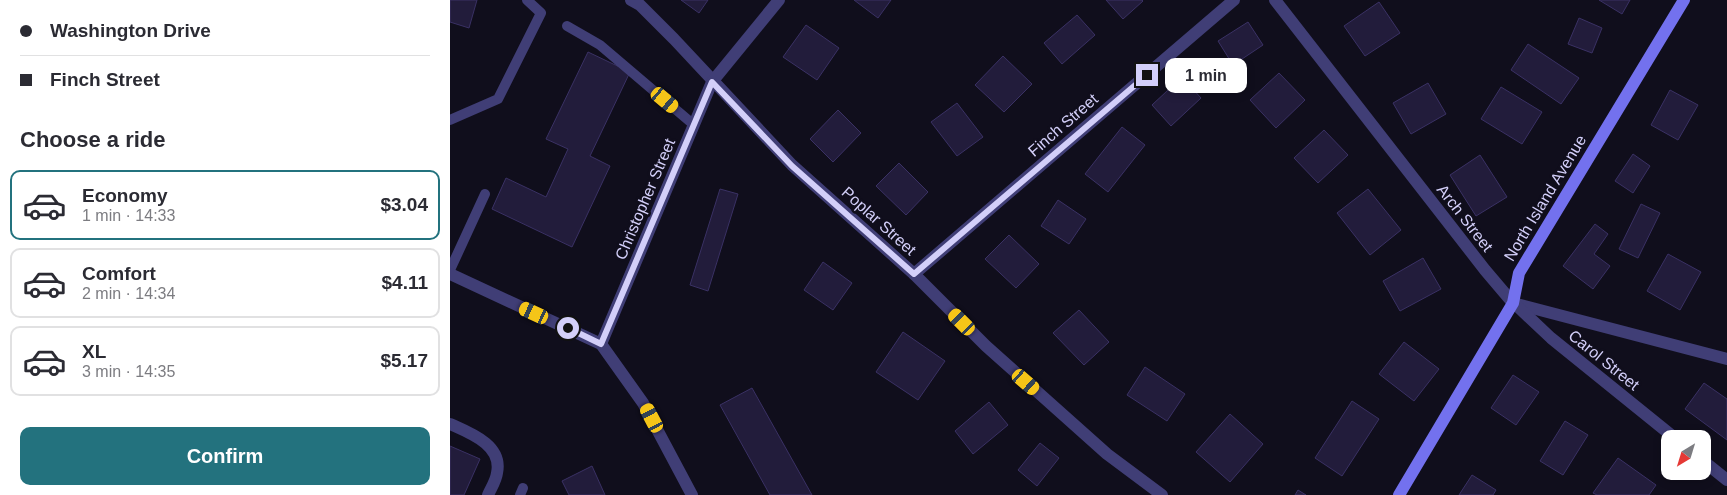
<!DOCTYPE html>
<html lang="en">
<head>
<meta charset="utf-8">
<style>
	:root { --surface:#fff; --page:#f7f7f7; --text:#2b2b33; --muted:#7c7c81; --line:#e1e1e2; --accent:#23727e }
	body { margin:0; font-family:Helvetica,sans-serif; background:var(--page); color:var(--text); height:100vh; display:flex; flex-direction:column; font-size:19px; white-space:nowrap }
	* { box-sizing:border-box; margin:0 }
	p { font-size:16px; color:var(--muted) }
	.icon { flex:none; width:28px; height:28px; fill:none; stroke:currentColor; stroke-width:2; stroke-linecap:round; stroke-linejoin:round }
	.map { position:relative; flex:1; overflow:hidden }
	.details { display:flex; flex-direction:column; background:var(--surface); width:450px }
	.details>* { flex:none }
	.guide { display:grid; align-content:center; height:110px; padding:0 20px; background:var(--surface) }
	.needle { width:32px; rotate:218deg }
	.fabs { position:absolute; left:1211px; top:430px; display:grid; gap:10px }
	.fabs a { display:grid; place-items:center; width:50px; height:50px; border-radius:10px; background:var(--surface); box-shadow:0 2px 8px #0003; font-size:25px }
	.end { position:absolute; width:22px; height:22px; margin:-11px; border:6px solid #d3cff9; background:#111; box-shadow:0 0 0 2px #111 }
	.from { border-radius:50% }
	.bubble { position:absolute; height:35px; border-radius:10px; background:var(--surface); box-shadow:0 2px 8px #0003; font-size:16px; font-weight:800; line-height:35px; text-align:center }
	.car { position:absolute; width:15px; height:30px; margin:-15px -8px; border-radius:6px; box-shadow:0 0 4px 1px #0007; background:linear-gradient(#f5c518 24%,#345 0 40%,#f5c518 0 76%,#345 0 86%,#f5c518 0) }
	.guide b { display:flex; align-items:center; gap:18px; height:48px; font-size:19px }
	.guide b+b { border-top:1px solid var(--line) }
	.guide i { width:12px; height:12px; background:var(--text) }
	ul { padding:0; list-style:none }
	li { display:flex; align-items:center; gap:15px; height:70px; margin:0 10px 8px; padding:0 10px; border:2px solid var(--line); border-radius:10px }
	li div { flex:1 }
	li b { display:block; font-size:19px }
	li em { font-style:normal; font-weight:800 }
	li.current { border-color:var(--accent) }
	li>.icon { width:45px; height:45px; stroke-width:1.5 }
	h2 { padding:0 20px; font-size:22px; line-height:60px }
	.cta { display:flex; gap:10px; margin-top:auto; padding:10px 20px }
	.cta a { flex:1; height:58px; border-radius:10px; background:var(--accent); color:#fff; font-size:20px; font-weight:800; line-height:58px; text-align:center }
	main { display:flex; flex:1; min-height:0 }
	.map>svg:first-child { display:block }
	.building { fill:#221c3b; stroke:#3a3164 }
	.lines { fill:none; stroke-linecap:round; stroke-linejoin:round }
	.lane { stroke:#403e76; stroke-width:10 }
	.street { stroke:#403e76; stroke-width:12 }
	.secondary { stroke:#7371ee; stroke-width:12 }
	.route { stroke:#d3cff9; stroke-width:6 }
	.labels { text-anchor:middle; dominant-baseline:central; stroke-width:5; stroke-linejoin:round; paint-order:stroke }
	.street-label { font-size:16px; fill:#d3cff9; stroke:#100e1c }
</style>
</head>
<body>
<main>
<section class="details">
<div class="guide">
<b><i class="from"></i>Washington Drive</b>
<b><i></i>Finch Street</b>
</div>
<h2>Choose a ride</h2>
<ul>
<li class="current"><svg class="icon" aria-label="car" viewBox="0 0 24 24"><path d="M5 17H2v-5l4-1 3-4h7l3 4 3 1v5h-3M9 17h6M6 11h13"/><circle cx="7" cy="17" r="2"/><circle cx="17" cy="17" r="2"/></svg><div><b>Economy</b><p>1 min · 14:33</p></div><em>$3.04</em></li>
<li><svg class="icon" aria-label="car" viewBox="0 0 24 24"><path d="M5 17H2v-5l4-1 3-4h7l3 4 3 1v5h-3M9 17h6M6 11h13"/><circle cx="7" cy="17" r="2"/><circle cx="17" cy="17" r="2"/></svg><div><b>Comfort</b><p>2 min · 14:34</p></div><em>$4.11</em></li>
<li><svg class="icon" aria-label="car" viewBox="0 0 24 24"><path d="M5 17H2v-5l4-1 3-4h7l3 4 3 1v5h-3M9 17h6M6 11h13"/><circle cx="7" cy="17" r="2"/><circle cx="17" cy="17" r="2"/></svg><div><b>XL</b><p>3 min · 14:35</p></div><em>$5.17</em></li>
</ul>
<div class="cta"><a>Confirm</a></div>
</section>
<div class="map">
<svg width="1277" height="495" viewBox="0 0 1277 495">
	<rect width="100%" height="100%" fill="#100e1c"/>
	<g class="building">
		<polygon points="0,0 27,0 19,28 0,22"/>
		<polygon points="231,0 258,0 249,13"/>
		<polygon points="404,0 441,0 428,18"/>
		<polygon points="656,0 692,0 693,1 673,19"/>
		<polygon points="1149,0 1180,0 1172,14"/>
		<polygon points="929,2 950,33 915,56 894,26"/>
		<polygon points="627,15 645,35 612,64 594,43"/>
		<polygon points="1129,18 1152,28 1142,53 1118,44"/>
		<polygon points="798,22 813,45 783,65 768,41"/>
		<polygon points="356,25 389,48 367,80 333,57"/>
		<polygon points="1078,44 1129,78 1111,104 1061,70"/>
		<polygon points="138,52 180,72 140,156 160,166 122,247 42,209 56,178 96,197 118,149 96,139"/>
		<polygon points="553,56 582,84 554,112 525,85"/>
		<polygon points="829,73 855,100 826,128 800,100"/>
		<polygon points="732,77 751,98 721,126 702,105"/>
		<polygon points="978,83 996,114 961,134 943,103"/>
		<polygon points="1051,87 1092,112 1072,144 1031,119"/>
		<polygon points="1220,90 1248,105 1228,140 1201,125"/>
		<polygon points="507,103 533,137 507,156 481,122"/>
		<polygon points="388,110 411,133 383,162 360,139"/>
		<polygon points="672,127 695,145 658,192 635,174"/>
		<polygon points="874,130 898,155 868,183 844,158"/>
		<polygon points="1183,154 1200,166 1183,193 1165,181"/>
		<polygon points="1030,155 1057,197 1026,216 1000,175"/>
		<polygon points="449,163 478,192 456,215 426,186"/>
		<polygon points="270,189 288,194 258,291 240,285"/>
		<polygon points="918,189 951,230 920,255 887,213"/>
		<polygon points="608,200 636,219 619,244 591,226"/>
		<polygon points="1191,204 1210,213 1188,258 1169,249"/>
		<polygon points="1145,224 1158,234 1144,254 1160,266 1143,289 1113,266"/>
		<polygon points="559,235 589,264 566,288 535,259"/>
		<polygon points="1218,254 1251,272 1230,310 1197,291"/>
		<polygon points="973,258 991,289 950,311 933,281"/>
		<polygon points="373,262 402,283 383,310 354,290"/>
		<polygon points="629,310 659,342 634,365 603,333"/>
		<polygon points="453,332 495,361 468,400 426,372"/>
		<polygon points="954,342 989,369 964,401 929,374"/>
		<polygon points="695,367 735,394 717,421 677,395"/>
		<polygon points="1063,375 1089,392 1066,425 1041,408"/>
		<polygon points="1254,383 1277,399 1277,440 1235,409"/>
		<polygon points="302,388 362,495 320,495 270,405"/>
		<polygon points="902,401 929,419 892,476 865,458"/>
		<polygon points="539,402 558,425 523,454 505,431"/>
		<polygon points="780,414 813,444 780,482 746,452"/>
		<polygon points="1115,421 1138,435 1113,475 1090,461"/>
		<polygon points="590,443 609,458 587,486 568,470"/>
		<polygon points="0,446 30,459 14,495 0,495"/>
		<polygon points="1168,458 1206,485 1199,495 1147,495 1143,493"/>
		<polygon points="142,466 155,495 119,495 112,481"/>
		<polygon points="1022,475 1046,490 1043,495 1009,495"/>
		<polygon points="848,490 856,495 845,495"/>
	</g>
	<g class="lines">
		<g class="lane">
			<polyline points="117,26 150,45 244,125"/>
			<polyline points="0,120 48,99 91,13 77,0"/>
			<polyline points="0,270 35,194"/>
			<polyline points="70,495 73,488"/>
		</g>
		<g class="street">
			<polyline points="181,0 190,5 224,39 342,165 464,274 536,346 657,454 712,495"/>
			<polyline points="825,0 1035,270 1063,303 1277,359"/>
			<polyline points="0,274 151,344 193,403 242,495"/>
			<polyline points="464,274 784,0"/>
			<polyline points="1065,304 1101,338 1226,439"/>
			<polyline points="151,344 262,82 329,0"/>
			<path d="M0,424C20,433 53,445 47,473C46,481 41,488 38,495"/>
			<polyline points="1252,460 1277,480"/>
		</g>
		<polyline class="secondary" points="949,495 1063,303 1069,273 1234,0"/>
	</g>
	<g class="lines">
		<polyline class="route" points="118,328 151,344 262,82 342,166 464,274 697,75"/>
	</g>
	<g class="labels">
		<g class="street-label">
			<text transform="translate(613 125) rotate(-41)">Finch Street</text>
			<text transform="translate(1095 198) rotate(-59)">North Island Avenue</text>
			<text transform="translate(195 199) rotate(-67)">Christopher Street</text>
			<text transform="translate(1015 218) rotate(52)">Arch Street</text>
			<text transform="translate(429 221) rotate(42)">Poplar Street</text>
			<text transform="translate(1154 360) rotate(39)">Carol Street</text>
		</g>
	</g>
</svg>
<div class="fabs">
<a><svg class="needle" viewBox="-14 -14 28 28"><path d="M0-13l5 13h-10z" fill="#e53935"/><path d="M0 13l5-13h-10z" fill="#7c7c81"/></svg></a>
</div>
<i class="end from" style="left:118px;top:328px"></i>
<i class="end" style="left:697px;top:75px"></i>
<div class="bubble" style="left:715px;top:58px;width:82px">1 min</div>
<i class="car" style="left:215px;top:100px;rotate:130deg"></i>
<i class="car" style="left:84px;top:313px;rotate:295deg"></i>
<i class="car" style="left:512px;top:322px;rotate:315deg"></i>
<i class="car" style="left:576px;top:382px;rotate:131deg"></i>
<i class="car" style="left:202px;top:418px;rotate:332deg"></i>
</div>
</main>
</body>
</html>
